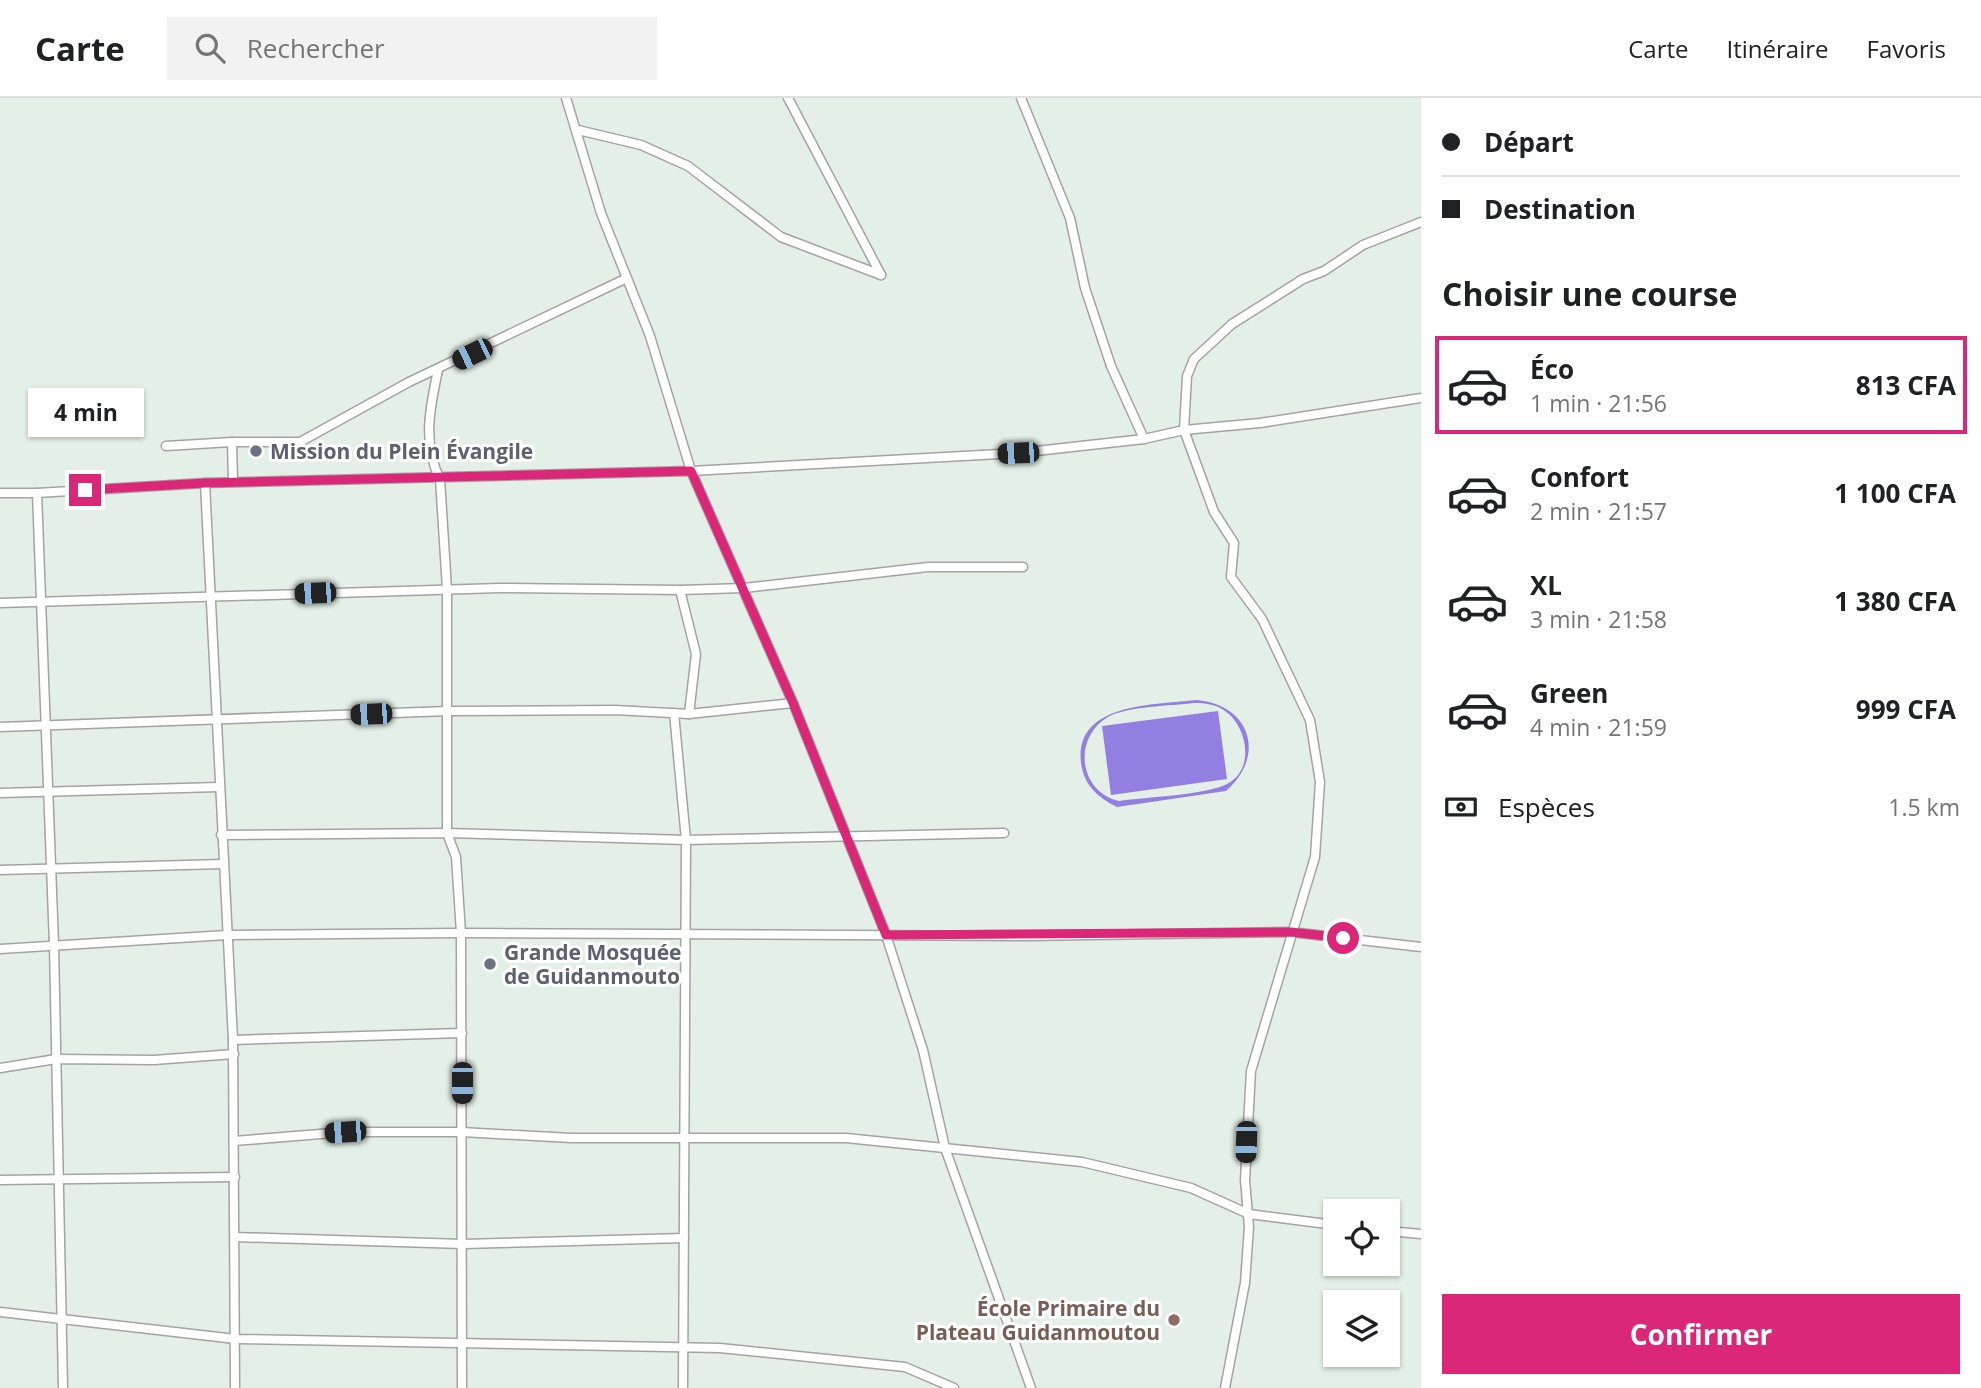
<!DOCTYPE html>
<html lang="fr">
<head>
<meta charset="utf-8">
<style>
	:root { --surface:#fff; --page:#f2f2f2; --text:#202124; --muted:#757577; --line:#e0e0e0; --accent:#db2777 }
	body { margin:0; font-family:"Open Sans",sans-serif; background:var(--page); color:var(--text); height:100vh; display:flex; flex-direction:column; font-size:26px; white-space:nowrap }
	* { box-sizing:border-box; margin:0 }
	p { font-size:23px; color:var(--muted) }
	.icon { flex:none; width:38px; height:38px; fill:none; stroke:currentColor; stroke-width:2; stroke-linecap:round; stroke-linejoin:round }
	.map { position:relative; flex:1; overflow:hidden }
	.drawer { display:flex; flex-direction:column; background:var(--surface); width:560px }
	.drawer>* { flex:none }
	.guide { display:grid; align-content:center; height:154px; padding:0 21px; background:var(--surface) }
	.controls { position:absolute; left:1323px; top:1101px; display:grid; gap:14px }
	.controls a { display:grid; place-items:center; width:77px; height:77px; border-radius:0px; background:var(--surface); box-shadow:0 2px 5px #0004; font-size:35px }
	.end { position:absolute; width:32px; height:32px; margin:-16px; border:9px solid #db2777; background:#fff; box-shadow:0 0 0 4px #fff }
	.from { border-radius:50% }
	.bubble { position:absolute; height:49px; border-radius:0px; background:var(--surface); box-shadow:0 2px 5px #0004; font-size:23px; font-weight:700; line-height:49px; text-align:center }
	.car { position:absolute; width:21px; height:42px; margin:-21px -10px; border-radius:9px; box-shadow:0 0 5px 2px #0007; background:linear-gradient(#222 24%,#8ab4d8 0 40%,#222 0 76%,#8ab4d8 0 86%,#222 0) }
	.guide b { display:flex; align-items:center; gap:24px; height:66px; font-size:26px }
	.guide b+b { border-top:2px solid var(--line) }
	.guide i { width:18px; height:18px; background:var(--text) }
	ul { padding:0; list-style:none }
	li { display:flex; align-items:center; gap:21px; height:98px; margin:0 14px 10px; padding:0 7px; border:4px solid transparent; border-radius:0px }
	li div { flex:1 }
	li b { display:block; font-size:26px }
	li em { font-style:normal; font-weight:700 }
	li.active { border-color:var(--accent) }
	li>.icon { width:63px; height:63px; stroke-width:1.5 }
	h2 { padding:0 21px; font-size:32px; line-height:84px }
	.pay { display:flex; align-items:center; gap:18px; height:77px; padding:0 21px; font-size:26px }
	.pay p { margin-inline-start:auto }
	.button { display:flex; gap:14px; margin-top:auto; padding:14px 21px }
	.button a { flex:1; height:80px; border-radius:0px; background:var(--accent); color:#fff; font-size:28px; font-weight:700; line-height:80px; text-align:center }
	header { display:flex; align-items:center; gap:42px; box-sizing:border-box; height:98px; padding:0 35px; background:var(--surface); border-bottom:2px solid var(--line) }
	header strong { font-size:33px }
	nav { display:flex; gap:38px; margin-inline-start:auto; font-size:24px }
	.search { width:490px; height:63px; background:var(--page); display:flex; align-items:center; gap:18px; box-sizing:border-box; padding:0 24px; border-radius:0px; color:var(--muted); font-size:26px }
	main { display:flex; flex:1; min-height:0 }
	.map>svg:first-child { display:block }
	.pitch { fill:#937fe2; fill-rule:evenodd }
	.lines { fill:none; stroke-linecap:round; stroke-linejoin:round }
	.minor-casing { stroke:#a3a3a3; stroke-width:11 }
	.minor { stroke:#fff; stroke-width:8 }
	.route { stroke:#db2777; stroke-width:9 }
	.worship-dot { fill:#6b7280; stroke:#fff; stroke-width:2.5 }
	.education-dot { fill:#8d6e63; stroke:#fff; stroke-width:2.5 }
	.labels { text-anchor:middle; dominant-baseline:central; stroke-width:6; stroke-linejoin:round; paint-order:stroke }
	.worship-label { font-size:21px; font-weight:bold; fill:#5b616d; stroke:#fff; text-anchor:start }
	.education-label { font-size:21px; font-weight:bold; fill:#785e54; stroke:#fff; text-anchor:end }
</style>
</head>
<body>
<header>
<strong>Carte</strong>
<div class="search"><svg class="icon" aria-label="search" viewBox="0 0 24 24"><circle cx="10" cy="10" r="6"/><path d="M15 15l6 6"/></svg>Rechercher</div>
<nav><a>Carte</a><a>Itinéraire</a><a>Favoris</a></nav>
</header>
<main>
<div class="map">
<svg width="1421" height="1290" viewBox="0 0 1421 1290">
	<rect width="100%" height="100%" fill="#e4f0e7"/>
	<g class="pitch">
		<path d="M1196,602C1250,606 1267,657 1226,693L1117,709C1097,699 1084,687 1081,665C1074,604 1156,607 1196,602ZM1194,605C1205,605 1216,606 1225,613C1248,629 1255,672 1227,686C1206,697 1145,699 1119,703C1079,694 1072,640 1108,619C1128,608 1171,608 1194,605Z"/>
		<polygon points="1218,613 1227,681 1111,697 1102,628"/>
	</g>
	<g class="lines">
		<defs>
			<g id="minor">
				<polyline points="566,0 601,115 650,238 691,373 793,605 886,837 923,952 945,1050 1031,1290"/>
				<polyline points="788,0 881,177"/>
				<polyline points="1021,0 1070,120 1085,190 1111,268 1144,341"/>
				<polyline points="578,32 641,47 688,68 781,139 881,177"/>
				<path d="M438,272C430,309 422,346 440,381L447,491V735L456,759L461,835L462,1290"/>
				<polyline points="232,344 233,384"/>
				<polyline points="166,348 232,344 300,344 409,284 627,180"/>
				<polyline points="205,385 233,942 235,1290"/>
				<polyline points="0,395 37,395 205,385 691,373 1018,355 1144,341 1184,332 1260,325 1421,300"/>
				<polyline points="37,395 54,847 63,1290"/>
				<polyline points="680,492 696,556 689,616"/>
				<polyline points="0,505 500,490 680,492 744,490 928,469 1023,469"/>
				<polyline points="674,615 686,742 683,1290"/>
				<polyline points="0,629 449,613 615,612 689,616 793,605"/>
				<polyline points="0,695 219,689"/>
				<polyline points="221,737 447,735 686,742 1004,735"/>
				<polyline points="0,772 223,766"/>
				<polyline points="0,851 227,837 461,835 1027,838 1291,834 1421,849"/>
				<polyline points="233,942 462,935"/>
				<polyline points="0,970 56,961 154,962 234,956"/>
				<polyline points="234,1043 345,1034 462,1034 571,1040 846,1040 1082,1064 1191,1090 1249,1116 1335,1127"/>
				<polyline points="0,1082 235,1079"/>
				<polyline points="1388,1133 1421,1136"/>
				<polyline points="235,1139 463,1146 684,1140"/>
				<polyline points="0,1214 236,1241 720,1250 905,1269 954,1290"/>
				<polyline points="1225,1290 1245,1185 1249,1129 1245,1082 1251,973 1315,759 1320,684 1310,622 1262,521 1231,479 1234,445 1214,414 1184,332 1187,278 1194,261 1232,226 1303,181 1324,173 1363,147 1421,124"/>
			</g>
		</defs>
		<use href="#minor" class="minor-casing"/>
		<use href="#minor" class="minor"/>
	</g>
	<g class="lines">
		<polyline class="route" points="85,392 205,385 691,373 793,605 886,837 1291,834 1343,840"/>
	</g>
	<g class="worship-dot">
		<circle cx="256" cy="353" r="7"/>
		<circle cx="490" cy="866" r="7"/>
	</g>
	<circle class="education-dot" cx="1174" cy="1222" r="7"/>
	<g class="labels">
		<g class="worship-label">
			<text x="270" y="353">Mission du Plein Évangile</text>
			<text x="504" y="854">Grande Mosquée<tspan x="504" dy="24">de Guidanmouto</tspan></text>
		</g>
		<g class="education-label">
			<text x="1160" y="1210">École Primaire du<tspan x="1160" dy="24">Plateau Guidanmoutou</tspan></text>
		</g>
	</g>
</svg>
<div class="controls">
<a><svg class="icon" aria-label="locate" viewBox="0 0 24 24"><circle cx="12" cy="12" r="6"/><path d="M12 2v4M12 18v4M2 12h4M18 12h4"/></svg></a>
<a><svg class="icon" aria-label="layers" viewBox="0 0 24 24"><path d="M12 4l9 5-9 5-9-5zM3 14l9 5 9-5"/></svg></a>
</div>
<i class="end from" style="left:1343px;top:840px"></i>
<i class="end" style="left:85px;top:392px"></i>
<div class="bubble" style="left:28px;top:290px;width:116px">4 min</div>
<i class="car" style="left:472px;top:256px;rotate:244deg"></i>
<i class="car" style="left:1018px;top:355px;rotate:268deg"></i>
<i class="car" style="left:315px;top:495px;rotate:268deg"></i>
<i class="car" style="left:371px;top:616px;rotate:268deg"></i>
<i class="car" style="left:462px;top:985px;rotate:180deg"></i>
<i class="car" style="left:345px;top:1034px;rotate:266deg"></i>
<i class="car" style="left:1246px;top:1044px;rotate:182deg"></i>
</div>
<section class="drawer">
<div class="guide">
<b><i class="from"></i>Départ</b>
<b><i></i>Destination</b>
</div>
<h2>Choisir une course</h2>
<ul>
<li class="active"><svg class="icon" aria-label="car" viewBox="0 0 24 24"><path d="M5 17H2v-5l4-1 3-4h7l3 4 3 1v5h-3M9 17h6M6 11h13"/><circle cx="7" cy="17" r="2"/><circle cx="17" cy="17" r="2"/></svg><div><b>Éco</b><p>1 min · 21:56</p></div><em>813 CFA</em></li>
<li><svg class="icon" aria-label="car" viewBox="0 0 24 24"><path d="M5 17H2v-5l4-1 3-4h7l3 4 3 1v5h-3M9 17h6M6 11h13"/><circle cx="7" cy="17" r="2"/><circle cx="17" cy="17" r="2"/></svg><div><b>Confort</b><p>2 min · 21:57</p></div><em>1 100 CFA</em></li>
<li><svg class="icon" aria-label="car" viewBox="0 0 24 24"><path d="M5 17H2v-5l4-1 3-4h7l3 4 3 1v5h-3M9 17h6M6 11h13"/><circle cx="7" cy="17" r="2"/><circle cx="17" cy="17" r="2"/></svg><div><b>XL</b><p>3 min · 21:58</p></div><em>1 380 CFA</em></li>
<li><svg class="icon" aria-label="car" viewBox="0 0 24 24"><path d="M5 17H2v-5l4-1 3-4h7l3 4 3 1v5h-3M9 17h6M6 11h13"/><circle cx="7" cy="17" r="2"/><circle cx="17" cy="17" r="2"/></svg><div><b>Green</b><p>4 min · 21:59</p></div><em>999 CFA</em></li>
</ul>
<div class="pay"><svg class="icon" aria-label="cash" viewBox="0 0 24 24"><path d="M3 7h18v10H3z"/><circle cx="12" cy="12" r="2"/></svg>Espèces<p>1.5 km</p></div>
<div class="button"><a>Confirmer</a></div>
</section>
</main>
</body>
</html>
